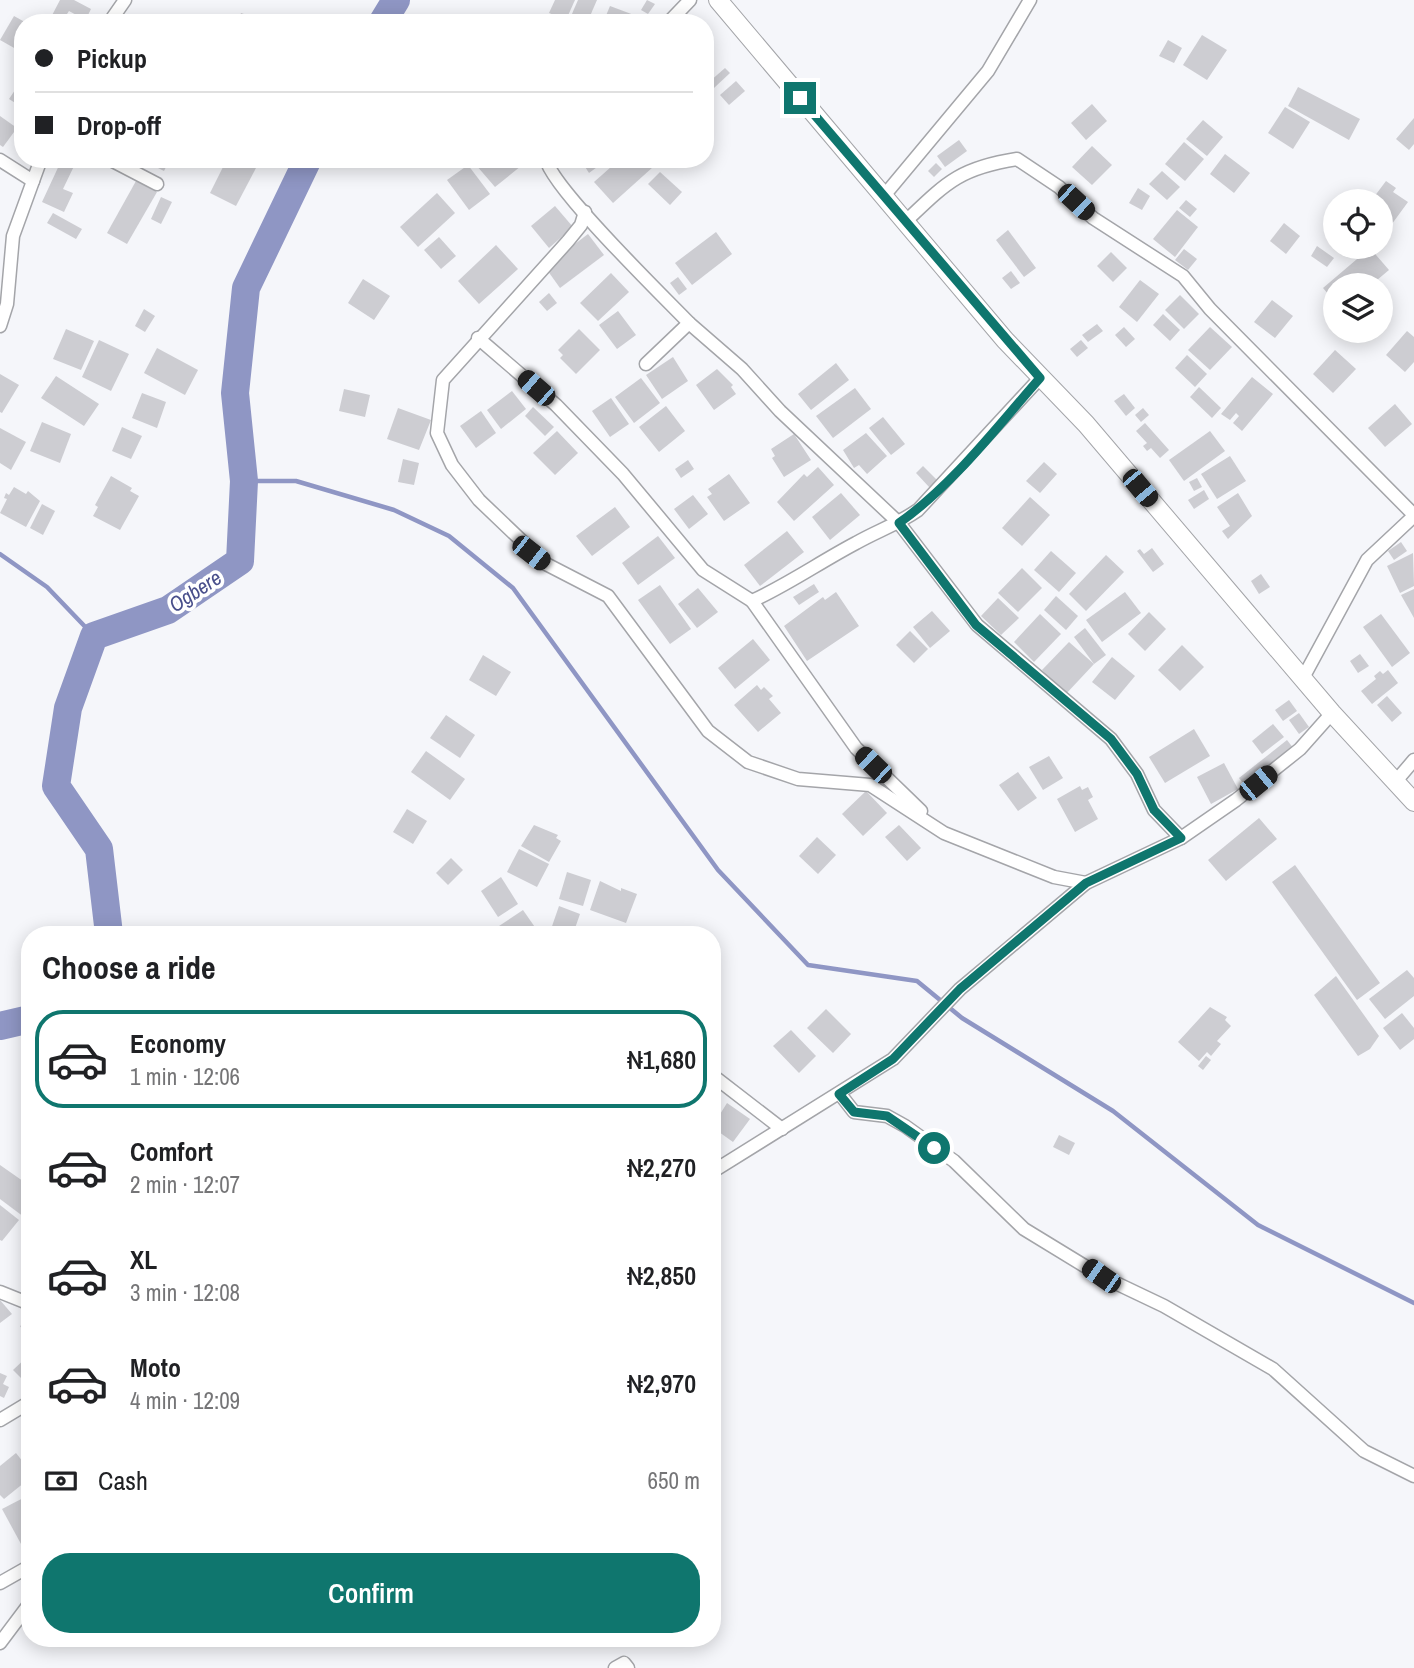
<!DOCTYPE html>
<html lang="en">
<head>
<meta charset="utf-8">
<style>
	:root { --surface:#fff; --page:#f2f2f2; --text:#202124; --muted:#757577; --line:#e0e0e0; --accent:#0f766e }
	body { margin:0; font-family:"Archivo Narrow",sans-serif; background:var(--page); color:var(--text); height:100vh; display:flex; flex-direction:column; font-size:26px; white-space:nowrap }
	* { box-sizing:border-box; margin:0 }
	p { font-size:23px; color:var(--muted) }
	.icon { flex:none; width:38px; height:38px; fill:none; stroke:currentColor; stroke-width:2; stroke-linecap:round; stroke-linejoin:round }
	.map { position:relative; flex:1; overflow:hidden }
	.side { position:absolute; left:21px; top:926px; width:700px; height:721px; display:flex; flex-direction:column; background:var(--surface); border-radius:28px; box-shadow:0 4px 18px #0003 }
	.side>* { flex:none }
	.hud { position:absolute; left:14px; top:14px; width:700px; height:154px; border-radius:28px; box-shadow:0 4px 18px #0003; display:grid; align-content:center; height:154px; padding:0 21px; background:var(--surface) }
	.tools { position:absolute; left:1323px; top:189px; display:grid; gap:14px }
	.tools a { display:grid; place-items:center; width:70px; height:70px; border-radius:50%; background:var(--surface); box-shadow:0 4px 18px #0003; font-size:35px }
	.end { position:absolute; width:32px; height:32px; margin:-16px; border:9px solid #0f766e; background:#fff; box-shadow:0 0 0 4px #fff }
	.from { border-radius:50% }
	.car { position:absolute; width:21px; height:42px; margin:-21px -10px; border-radius:9px; box-shadow:0 0 5px 2px #0007; background:linear-gradient(#222 24%,#8ab4d8 0 40%,#222 0 76%,#8ab4d8 0 86%,#222 0) }
	.hud b { display:flex; align-items:center; gap:24px; height:66px; font-size:26px }
	.hud b+b { border-top:2px solid var(--line) }
	.hud i { width:18px; height:18px; background:var(--text) }
	ul { padding:0; list-style:none }
	li { display:flex; align-items:center; gap:21px; height:98px; margin:0 14px 10px; padding:0 7px; border:4px solid transparent; border-radius:28px }
	li div { flex:1 }
	li b { display:block; font-size:26px }
	li em { font-style:normal; font-weight:600 }
	li.active { border-color:var(--accent) }
	li>.icon { width:63px; height:63px; stroke-width:1.5 }
	h2 { padding:0 21px; font-size:32px; line-height:84px }
	.pay { display:flex; align-items:center; gap:18px; height:77px; padding:0 21px; font-size:26px }
	.pay p { margin-inline-start:auto }
	.primary-button { display:flex; gap:14px; margin-top:auto; padding:14px 21px }
	.primary-button a { flex:1; height:80px; border-radius:28px; background:var(--accent); color:#fff; font-size:28px; font-weight:600; line-height:80px; text-align:center }
	.map>svg:first-child { display:block }
	.lines { fill:none; stroke-linecap:round; stroke-linejoin:round }
	.stream { stroke:#8f96c4; stroke-width:4.5 }
	.river { stroke:#8f96c4; stroke-width:28 }
	.building { fill:#cdcdd2 }
	.minor-casing { stroke:#a4a5a9; stroke-width:15 }
	.secondary-casing { stroke:#a4a5a9; stroke-width:20 }
	.minor { stroke:#fff; stroke-width:12 }
	.secondary { stroke:#fff; stroke-width:18 }
	.route { stroke:#0f766e; stroke-width:9 }
	.labels { text-anchor:middle; dominant-baseline:central; stroke-width:7; stroke-linejoin:round; paint-order:stroke }
	.water-label { font-size:21px; font-style:italic; fill:#494f8b; stroke:#fff }
</style>
</head>
<body>
<div class="map">
<svg width="1414" height="1668" viewBox="0 0 1414 1668">
	<rect width="100%" height="100%" fill="#f5f6fa"/>
	<g class="lines">
		<g class="stream">
			<polyline points="244,481 296,481 394,510 449,536 513,588 718,870 808,965 917,981 962,1018 1113,1111 1258,1225 1414,1303"/>
			<polyline points="0,554 47,587 94,636"/>
		</g>
		<g class="river">
			<polyline points="382,23 396,0"/>
			<polyline points="109,934 99,849 56,786 68,708 94,636 168,610 240,561 244,481 235,393 246,288 308,159"/>
			<polyline points="0,1026 30,1019"/>
		</g>
	</g>
	<g class="building">
		<polygon points="60,0 74,0 91,9 84,23 77,23 80,17 69,11 65,17 76,23 48,23"/>
		<polygon points="555,0 575,0 566,20 549,13"/>
		<polygon points="578,0 597,0 587,23 568,23"/>
		<polygon points="647,0 655,4 648,14 641,10"/>
		<polygon points="610,6 634,15 631,23 603,23"/>
		<polygon points="241,13 267,22 267,23 237,23"/>
		<polygon points="14,16 23,21 23,53 0,40"/>
		<polygon points="1202,35 1227,50 1207,80 1183,65"/>
		<polygon points="1168,40 1182,48 1174,63 1159,56"/>
		<polygon points="725,68 730,73 714,88 709,82"/>
		<polygon points="23,78 23,108 9,99"/>
		<polygon points="736,81 745,91 729,105 720,95"/>
		<polygon points="1298,87 1360,119 1349,140 1288,106"/>
		<polygon points="1092,104 1107,121 1086,140 1071,123"/>
		<polygon points="1285,107 1310,122 1293,149 1268,133"/>
		<polygon points="0,116 17,128 3,147 0,145"/>
		<polygon points="1414,118 1414,144 1409,150 1396,139"/>
		<polygon points="1203,120 1223,137 1207,156 1186,139"/>
		<polygon points="959,140 967,151 945,167 937,156"/>
		<polygon points="1184,142 1204,159 1185,181 1165,164"/>
		<polygon points="1092,146 1112,165 1092,185 1072,167"/>
		<polygon points="1225,154 1250,173 1234,193 1210,174"/>
		<polygon points="62,159 75,164 63,189 73,193 64,212 42,202"/>
		<polygon points="140,159 170,159 164,171"/>
		<polygon points="227,159 239,159 256,168 236,206 210,193"/>
		<polygon points="483,159 524,159 526,162 495,187 476,165"/>
		<polygon points="580,159 608,159 589,173"/>
		<polygon points="620,159 646,159 653,167 613,203 594,182"/>
		<polygon points="936,163 942,169 934,177 928,171"/>
		<polygon points="468,165 490,194 469,210 447,180"/>
		<polygon points="1162,171 1180,187 1167,200 1149,184"/>
		<polygon points="660,172 682,192 670,205 648,184"/>
		<polygon points="136,181 157,192 127,244 107,233"/>
		<polygon points="1386,181 1396,188 1393,192 1408,202 1389,228 1381,221 1381,201 1371,201"/>
		<polygon points="1138,188 1150,196 1142,210 1129,203"/>
		<polygon points="437,193 455,213 418,247 400,227"/>
		<polygon points="161,197 172,202 161,224 151,219"/>
		<polygon points="1186,200 1197,209 1190,217 1179,208"/>
		<polygon points="555,206 573,227 549,248 531,226"/>
		<polygon points="1177,210 1198,227 1175,257 1153,239"/>
		<polygon points="53,213 82,229 76,239 47,223"/>
		<polygon points="1284,223 1300,236 1286,254 1270,241"/>
		<polygon points="1008,230 1036,268 1024,277 996,240"/>
		<polygon points="716,232 732,254 692,285 675,263"/>
		<polygon points="588,234 604,255 560,288 545,267"/>
		<polygon points="439,237 456,256 441,269 424,250"/>
		<polygon points="496,245 518,269 479,304 458,281"/>
		<polygon points="1317,246 1334,258 1327,267 1311,256"/>
		<polygon points="1370,248 1389,270 1371,285 1335,285 1335,302 1323,288"/>
		<polygon points="1184,249 1197,259 1188,270 1175,260"/>
		<polygon points="1111,252 1127,268 1113,282 1097,266"/>
		<polygon points="1011,271 1020,283 1011,289 1002,278"/>
		<polygon points="611,273 629,292 598,321 580,303"/>
		<polygon points="678,277 687,289 679,295 670,283"/>
		<polygon points="363,279 390,296 374,320 348,303"/>
		<polygon points="1140,280 1159,294 1137,322 1119,307"/>
		<polygon points="549,293 557,303 547,311 539,302"/>
		<polygon points="1180,295 1199,314 1184,329 1165,310"/>
		<polygon points="1272,300 1293,316 1275,338 1254,322"/>
		<polygon points="144,309 155,316 145,332 135,326"/>
		<polygon points="618,311 636,335 617,349 599,325"/>
		<polygon points="1163,314 1180,330 1170,341 1153,325"/>
		<polygon points="1097,324 1103,331 1088,342 1082,335"/>
		<polygon points="1124,327 1135,339 1126,347 1115,335"/>
		<polygon points="1210,327 1232,347 1210,370 1188,350"/>
		<polygon points="66,329 94,341 81,370 53,359"/>
		<polygon points="579,329 600,350 576,374 560,358 563,355 558,350"/>
		<polygon points="1407,331 1414,337 1414,362 1405,372 1386,355"/>
		<polygon points="99,340 129,354 111,391 82,377"/>
		<polygon points="1081,340 1088,348 1077,357 1070,349"/>
		<polygon points="157,348 198,370 185,395 144,373"/>
		<polygon points="1335,350 1356,369 1333,393 1313,374"/>
		<polygon points="1187,355 1207,374 1195,387 1175,368"/>
		<polygon points="673,357 688,381 662,399 646,375"/>
		<polygon points="836,363 849,380 811,410 798,394"/>
		<polygon points="717,369 733,385 731,387 736,394 714,410 696,385"/>
		<polygon points="0,374 19,385 2,413 0,412"/>
		<polygon points="56,376 99,404 84,426 41,398"/>
		<polygon points="1252,377 1273,394 1242,431 1233,423 1239,416 1236,413 1230,420 1221,414"/>
		<polygon points="641,378 660,403 634,423 615,397"/>
		<polygon points="1199,387 1221,408 1212,418 1190,397"/>
		<polygon points="855,388 871,409 833,438 816,416"/>
		<polygon points="344,389 370,395 365,417 339,411"/>
		<polygon points="512,391 526,409 501,429 487,410"/>
		<polygon points="142,393 166,402 157,428 132,418"/>
		<polygon points="1124,394 1135,408 1126,416 1114,401"/>
		<polygon points="611,398 629,424 610,437 592,411"/>
		<polygon points="1395,404 1412,424 1385,447 1368,428"/>
		<polygon points="666,406 685,431 659,452 639,427"/>
		<polygon points="533,407 554,427 545,436 525,416"/>
		<polygon points="398,408 431,420 419,450 387,439"/>
		<polygon points="1143,408 1149,415 1141,422 1135,415"/>
		<polygon points="481,411 496,433 476,448 460,426"/>
		<polygon points="883,417 905,444 891,455 869,428"/>
		<polygon points="42,422 71,434 60,463 30,451"/>
		<polygon points="1145,423 1169,450 1160,458 1151,448 1147,451 1143,446 1147,443 1136,431"/>
		<polygon points="122,427 142,436 131,459 112,451"/>
		<polygon points="0,428 26,442 11,470 0,463"/>
		<polygon points="557,431 578,453 555,475 533,453"/>
		<polygon points="1210,431 1225,451 1184,481 1169,460"/>
		<polygon points="866,433 887,456 867,474 859,465 854,468 843,450"/>
		<polygon points="794,434 811,460 784,477 772,458 775,456 771,449"/>
		<polygon points="1230,456 1246,481 1217,499 1201,474"/>
		<polygon points="403,459 419,463 414,485 398,482"/>
		<polygon points="688,460 694,469 681,478 675,469"/>
		<polygon points="1044,462 1057,474 1040,493 1026,481"/>
		<polygon points="923,466 938,481 930,488 916,473"/>
		<polygon points="818,467 834,485 794,521 777,502 804,474 807,477"/>
		<polygon points="729,474 750,503 724,521 707,497 712,494 708,489"/>
		<polygon points="111,476 132,488 130,491 139,496 120,530 93,516 98,507 95,505"/>
		<polygon points="1197,478 1202,487 1194,491 1189,482"/>
		<polygon points="14,487 26,494 28,491 40,501 26,527 0,513 7,499 4,498 6,493 9,495"/>
		<polygon points="1204,490 1209,499 1194,509 1188,500"/>
		<polygon points="841,493 860,515 830,540 812,517"/>
		<polygon points="1238,493 1252,516 1228,539 1222,531 1230,526 1217,507"/>
		<polygon points="693,495 708,514 689,529 674,509"/>
		<polygon points="1030,497 1050,515 1022,546 1002,528"/>
		<polygon points="42,504 55,511 43,535 30,528"/>
		<polygon points="615,507 630,527 592,556 576,536"/>
		<polygon points="787,531 804,552 760,586 744,565"/>
		<polygon points="658,536 675,558 638,585 622,563"/>
		<polygon points="1401,542 1407,551 1394,560 1388,551"/>
		<polygon points="1152,548 1164,564 1153,572 1137,551 1140,549 1144,554"/>
		<polygon points="1051,551 1076,573 1059,592 1034,570"/>
		<polygon points="1413,553 1414,586 1400,593 1387,566"/>
		<polygon points="1106,555 1124,572 1086,611 1069,594"/>
		<polygon points="1022,568 1042,588 1018,612 998,593"/>
		<polygon points="1261,574 1270,587 1259,594 1251,581"/>
		<polygon points="814,584 819,592 799,605 793,597"/>
		<polygon points="660,585 691,629 670,644 638,600"/>
		<polygon points="698,588 718,612 697,628 678,604"/>
		<polygon points="1414,589 1414,618 1401,595"/>
		<polygon points="836,592 859,626 807,661 784,626 823,597 825,600"/>
		<polygon points="1125,592 1141,613 1102,642 1086,620"/>
		<polygon points="1056,596 1078,616 1066,630 1044,610"/>
		<polygon points="998,598 1019,618 1001,635 981,616"/>
		<polygon points="932,611 950,631 930,648 913,627"/>
		<polygon points="1149,612 1166,629 1145,651 1128,634"/>
		<polygon points="1040,614 1061,634 1034,662 1014,642"/>
		<polygon points="1381,614 1410,653 1392,667 1363,627"/>
		<polygon points="1085,628 1106,655 1094,664 1074,637"/>
		<polygon points="910,631 928,649 914,663 896,645"/>
		<polygon points="753,639 770,660 735,689 718,668"/>
		<polygon points="1069,642 1094,664 1064,696 1042,670"/>
		<polygon points="1182,645 1204,667 1180,691 1158,670"/>
		<polygon points="1360,654 1369,666 1358,673 1350,661"/>
		<polygon points="483,655 511,672 496,696 469,680"/>
		<polygon points="1112,657 1135,676 1115,700 1092,682"/>
		<polygon points="1388,670 1398,683 1372,704 1361,691 1376,679 1374,676 1380,671 1383,674"/>
		<polygon points="757,685 761,690 764,687 773,696 769,699 781,713 758,732 734,705"/>
		<polygon points="1387,696 1402,713 1392,722 1377,705"/>
		<polygon points="1289,700 1297,711 1283,721 1275,710"/>
		<polygon points="1299,713 1309,727 1299,734 1289,720"/>
		<polygon points="446,715 475,735 460,758 430,738"/>
		<polygon points="1273,724 1284,737 1262,754 1252,741"/>
		<polygon points="1194,729 1210,756 1165,783 1149,757"/>
		<polygon points="1287,740 1294,749 1246,787 1239,778"/>
		<polygon points="426,751 465,779 450,800 411,772"/>
		<polygon points="1049,756 1063,778 1043,790 1029,767"/>
		<polygon points="1224,763 1238,789 1211,804 1197,777"/>
		<polygon points="1018,772 1037,798 1018,811 999,785"/>
		<polygon points="1080,786 1082,790 1088,787 1093,797 1088,800 1098,819 1075,832 1057,799"/>
		<polygon points="866,791 887,813 863,836 842,814"/>
		<polygon points="407,809 427,821 413,844 393,832"/>
		<polygon points="1259,818 1277,839 1226,881 1208,860"/>
		<polygon points="534,825 558,835 556,838 561,841 549,862 521,846"/>
		<polygon points="899,825 921,848 907,861 885,837"/>
		<polygon points="817,837 836,855 818,874 799,856"/>
		<polygon points="519,849 549,864 537,887 507,872"/>
		<polygon points="451,858 463,870 448,885 436,873"/>
		<polygon points="1295,865 1380,983 1357,1000 1272,882"/>
		<polygon points="567,872 591,880 583,906 559,899"/>
		<polygon points="501,877 518,904 498,917 481,891"/>
		<polygon points="600,881 621,891 621,888 637,894 626,923 590,910"/>
		<polygon points="559,906 580,914 573,934 550,932"/>
		<polygon points="523,910 539,933 500,934 496,928"/>
		<polygon points="1407,970 1414,978 1414,996 1385,1019 1369,999"/>
		<polygon points="1336,976 1379,1036 1370,1049 1358,1056 1314,995"/>
		<polygon points="712,992 721,996 715,1010 712,1008"/>
		<polygon points="1210,1007 1227,1017 1225,1020 1231,1026 1217,1041 1221,1044 1211,1056 1207,1052 1199,1061 1178,1042"/>
		<polygon points="826,1009 851,1034 833,1053 807,1028"/>
		<polygon points="1402,1013 1414,1028 1414,1039 1400,1050 1383,1028"/>
		<polygon points="791,1030 816,1056 799,1073 773,1046"/>
		<polygon points="1206,1056 1211,1060 1203,1070 1198,1066"/>
		<polygon points="727,1103 750,1119 733,1142 712,1127"/>
		<polygon points="1059,1135 1075,1143 1069,1155 1053,1147"/>
		<polygon points="0,1165 30,1186 30,1209 24,1217 0,1199"/>
		<polygon points="0,1205 19,1220 2,1241 0,1240"/>
		<polygon points="0,1300 12,1314 0,1323"/>
		<polygon points="30,1320 30,1342 20,1326"/>
		<polygon points="30,1354 30,1383 28,1385 13,1370"/>
		<polygon points="0,1373 7,1376 3,1384 9,1387 4,1398 0,1396"/>
		<polygon points="16,1453 27,1467 30,1478 4,1499 0,1495 0,1466"/>
		<polygon points="29,1495 30,1539 21,1544 2,1509"/>
	</g>
	<g class="lines">
		<defs>
			<g id="minor">
				<polyline points="109,23 125,0"/>
				<polyline points="668,23 690,0"/>
				<polyline points="109,159 157,184"/>
				<path d="M546,159C551,187 663,296 689,323L646,364"/>
				<polyline points="0,160 33,181"/>
				<polyline points="883,197 988,71 1030,0"/>
				<polyline points="585,212 581,225 568,241 443,380 437,433 452,465 479,500 546,564 608,596 708,731 748,762 798,779 870,785 944,833 1054,877 1086,883"/>
				<path d="M905,222C946,183 959,168 1017,159L1059,187L1093,218L1183,276L1210,309L1414,515"/>
				<polyline points="689,323 742,369 780,411 899,523 977,625 1111,739 1137,774 1154,810 1181,838"/>
				<polyline points="0,326 7,304 13,236 41,159"/>
				<path d="M478,338L556,405L623,474L703,570L752,601C789,584 820,562 856,543C877,531 898,524 918,510L1040,378"/>
				<polyline points="752,601 856,748 921,811"/>
				<polyline points="1303,678 1367,560 1414,516"/>
				<polyline points="1396,781 1414,760"/>
				<polyline points="712,1075 782,1129"/>
				<polyline points="840,1094 854,1112 887,1116 905,1126 954,1161 1024,1229 1101,1276 1164,1306 1273,1369 1364,1451 1414,1476"/>
				<polyline points="712,1172 893,1059 960,989 1086,883 1181,838 1236,800 1300,749 1332,713"/>
				<polyline points="0,1292 30,1304"/>
				<polyline points="0,1420 30,1402"/>
				<polyline points="0,1583 30,1566"/>
				<polyline points="0,1643 30,1603"/>
				<polyline points="615,1668 624,1663 628,1668"/>
			</g>
			<polyline id="secondary" points="718,0 1005,340 1086,424 1332,713 1414,802"/>
		</defs>
		<use href="#minor" class="minor-casing"/>
		<use href="#secondary" class="secondary-casing"/>
		<use href="#minor" class="minor"/>
		<use href="#secondary" class="secondary"/>
	</g>
	<g class="lines">
		<path class="route" d="M800,98L1040,378C996,428 953,485 899,523L976,625L1111,739L1137,774L1154,810L1181,838L1086,883L960,989L893,1059L839,1094L854,1112L887,1116L934,1148"/>
	</g>
	<g class="labels">
		<g class="water-label">
			<text transform="translate(195 591) rotate(-33)">Ogbere</text>
		</g>
	</g>
</svg>
<div class="tools">
<a><svg class="icon" aria-label="locate" viewBox="0 0 24 24"><circle cx="12" cy="12" r="6"/><path d="M12 2v4M12 18v4M2 12h4M18 12h4"/></svg></a>
<a><svg class="icon" aria-label="layers" viewBox="0 0 24 24"><path d="M12 4l9 5-9 5-9-5zM3 14l9 5 9-5"/></svg></a>
</div>
<i class="end from" style="left:934px;top:1148px"></i>
<i class="end" style="left:800px;top:98px"></i>
<i class="car" style="left:1076px;top:202px;rotate:133deg"></i>
<i class="car" style="left:536px;top:388px;rotate:311deg"></i>
<i class="car" style="left:1140px;top:488px;rotate:140deg"></i>
<i class="car" style="left:531px;top:553px;rotate:128deg"></i>
<i class="car" style="left:873px;top:765px;rotate:314deg"></i>
<i class="car" style="left:1258px;top:783px;rotate:51deg"></i>
<i class="car" style="left:1101px;top:1276px;rotate:305deg"></i>
<div class="hud">
<b><i class="from"></i>Pickup</b>
<b><i></i>Drop-off</b>
</div>
<section class="side">
<h2>Choose a ride</h2>
<ul>
<li class="active"><svg class="icon" aria-label="car" viewBox="0 0 24 24"><path d="M5 17H2v-5l4-1 3-4h7l3 4 3 1v5h-3M9 17h6M6 11h13"/><circle cx="7" cy="17" r="2"/><circle cx="17" cy="17" r="2"/></svg><div><b>Economy</b><p>1 min · 12:06</p></div><em>₦1,680</em></li>
<li><svg class="icon" aria-label="car" viewBox="0 0 24 24"><path d="M5 17H2v-5l4-1 3-4h7l3 4 3 1v5h-3M9 17h6M6 11h13"/><circle cx="7" cy="17" r="2"/><circle cx="17" cy="17" r="2"/></svg><div><b>Comfort</b><p>2 min · 12:07</p></div><em>₦2,270</em></li>
<li><svg class="icon" aria-label="car" viewBox="0 0 24 24"><path d="M5 17H2v-5l4-1 3-4h7l3 4 3 1v5h-3M9 17h6M6 11h13"/><circle cx="7" cy="17" r="2"/><circle cx="17" cy="17" r="2"/></svg><div><b>XL</b><p>3 min · 12:08</p></div><em>₦2,850</em></li>
<li><svg class="icon" aria-label="car" viewBox="0 0 24 24"><path d="M5 17H2v-5l4-1 3-4h7l3 4 3 1v5h-3M9 17h6M6 11h13"/><circle cx="7" cy="17" r="2"/><circle cx="17" cy="17" r="2"/></svg><div><b>Moto</b><p>4 min · 12:09</p></div><em>₦2,970</em></li>
</ul>
<div class="pay"><svg class="icon" aria-label="cash" viewBox="0 0 24 24"><path d="M3 7h18v10H3z"/><circle cx="12" cy="12" r="2"/></svg>Cash<p>650 m</p></div>
<div class="primary-button"><a>Confirm</a></div>
</section>
</div>
</body>
</html>
